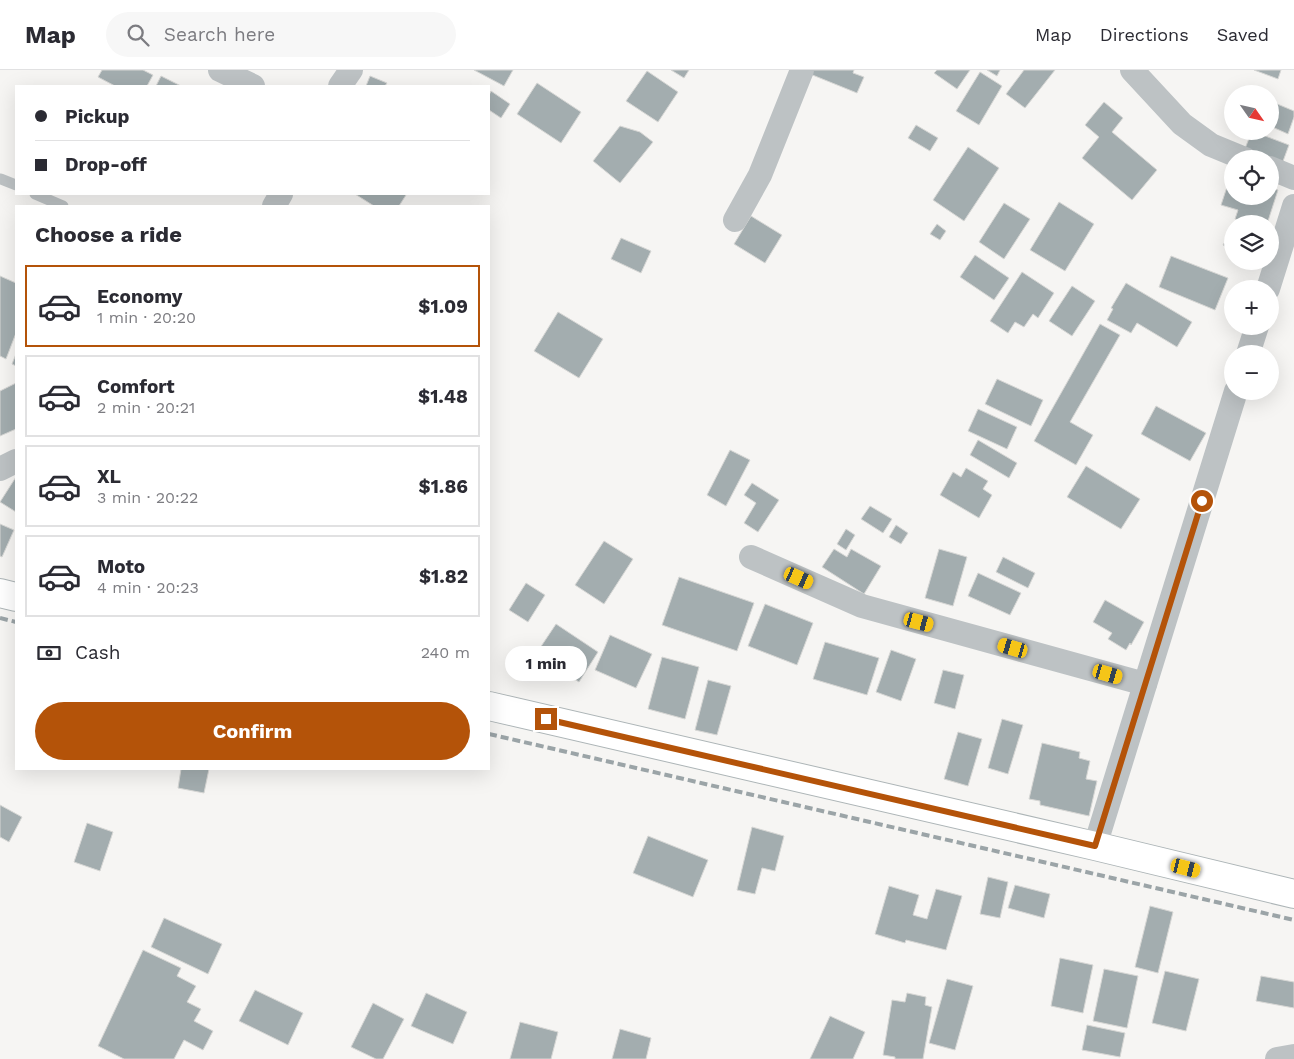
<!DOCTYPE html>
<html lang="en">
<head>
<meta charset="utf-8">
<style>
	:root { --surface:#fff; --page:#f7f7f7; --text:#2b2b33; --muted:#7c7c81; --line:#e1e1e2; --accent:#b45309 }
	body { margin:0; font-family:"Work Sans",sans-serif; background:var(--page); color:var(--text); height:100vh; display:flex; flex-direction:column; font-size:19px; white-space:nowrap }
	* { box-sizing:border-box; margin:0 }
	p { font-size:16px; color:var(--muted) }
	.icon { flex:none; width:28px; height:28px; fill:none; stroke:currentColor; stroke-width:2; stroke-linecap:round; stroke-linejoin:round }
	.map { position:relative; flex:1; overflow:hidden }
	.drawer { position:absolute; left:15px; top:135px; width:475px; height:565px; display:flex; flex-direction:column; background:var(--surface); border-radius:0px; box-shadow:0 5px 20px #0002 }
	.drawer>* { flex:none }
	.hud { position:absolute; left:15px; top:15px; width:475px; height:110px; border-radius:0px; box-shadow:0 5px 20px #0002; display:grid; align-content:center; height:110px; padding:0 20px; background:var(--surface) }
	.needle { width:32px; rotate:124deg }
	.buttons { position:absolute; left:1224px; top:15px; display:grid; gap:10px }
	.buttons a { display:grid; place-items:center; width:55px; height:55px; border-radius:50%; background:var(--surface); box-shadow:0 5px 20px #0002; font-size:25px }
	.end { position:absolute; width:22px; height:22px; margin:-11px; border:6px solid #b45309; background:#fff; box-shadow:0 0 0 2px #fff }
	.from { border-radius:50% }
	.bubble { position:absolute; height:35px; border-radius:18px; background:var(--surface); box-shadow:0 5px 20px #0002; font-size:16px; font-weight:700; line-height:35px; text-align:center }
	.car { position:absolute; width:15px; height:30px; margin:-15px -8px; border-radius:6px; box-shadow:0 0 4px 1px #0007; background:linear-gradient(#f5c518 24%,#345 0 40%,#f5c518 0 76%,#345 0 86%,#f5c518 0) }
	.hud b { display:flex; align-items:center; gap:18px; height:48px; font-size:19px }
	.hud b+b { border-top:1px solid var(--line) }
	.hud i { width:12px; height:12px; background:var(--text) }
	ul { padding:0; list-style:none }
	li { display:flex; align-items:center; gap:15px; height:82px; margin:0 10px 8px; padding:0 10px; border:2px solid var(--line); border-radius:0px }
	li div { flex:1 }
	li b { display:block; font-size:19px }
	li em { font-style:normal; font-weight:700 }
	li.on { border-color:var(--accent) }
	li>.icon { width:45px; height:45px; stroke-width:1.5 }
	h2 { padding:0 20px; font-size:22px; line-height:60px }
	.pay { display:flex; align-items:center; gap:12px; height:55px; padding:0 20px; font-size:19px }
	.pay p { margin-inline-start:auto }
	.primary-button { display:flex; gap:10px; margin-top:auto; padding:10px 20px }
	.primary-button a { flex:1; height:58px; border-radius:30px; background:var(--accent); color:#fff; font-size:20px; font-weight:700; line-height:58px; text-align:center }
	header { display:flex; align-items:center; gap:30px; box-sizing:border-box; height:70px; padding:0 25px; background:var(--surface); border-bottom:1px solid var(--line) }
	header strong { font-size:24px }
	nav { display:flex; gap:28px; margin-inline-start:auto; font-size:18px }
	.search { width:350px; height:45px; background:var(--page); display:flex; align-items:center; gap:12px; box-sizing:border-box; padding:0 18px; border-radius:28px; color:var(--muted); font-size:19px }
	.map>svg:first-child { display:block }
	.building { fill:#a3adaf; stroke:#d7d7d5 }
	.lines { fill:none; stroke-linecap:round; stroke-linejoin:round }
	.secondary-casing { stroke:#adb5b7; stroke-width:30 }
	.lane { stroke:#bdc2c4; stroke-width:11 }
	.street { stroke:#bdc2c4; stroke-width:24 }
	.secondary { stroke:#fff; stroke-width:28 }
	.rail { stroke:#9ba4a7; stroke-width:4; stroke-dasharray:8 4; stroke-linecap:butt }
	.route { stroke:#b45309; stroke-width:6 }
</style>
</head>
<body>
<header>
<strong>Map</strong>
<div class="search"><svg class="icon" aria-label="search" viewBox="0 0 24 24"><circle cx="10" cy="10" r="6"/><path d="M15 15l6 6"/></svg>Search here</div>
<nav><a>Map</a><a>Directions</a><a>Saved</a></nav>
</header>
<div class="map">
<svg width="1294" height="989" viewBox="0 0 1294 989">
	<rect width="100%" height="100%" fill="#f6f5f3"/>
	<g class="building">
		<polygon points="102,0 143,0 153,5 147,16 115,16 98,7"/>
		<polygon points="474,0 513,0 504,16"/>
		<polygon points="671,0 689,0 684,8"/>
		<polygon points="812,0 854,0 853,3 864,7 857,23 810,4"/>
		<polygon points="937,0 970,0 957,19 934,3"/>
		<polygon points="987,0 1000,0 997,6"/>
		<polygon points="1024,0 1055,0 1025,38 1006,24"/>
		<polygon points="1254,0 1281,0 1278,9"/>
		<polygon points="647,1 678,22 658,52 626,31"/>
		<polygon points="980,2 1002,16 979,55 956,41"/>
		<polygon points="161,6 181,16 156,16"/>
		<polygon points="370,6 387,13 385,16 366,16"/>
		<polygon points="537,13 581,42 561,73 517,44"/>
		<polygon points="491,21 510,34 501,48 489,40 489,25"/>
		<polygon points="1270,31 1294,41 1294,47 1288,64 1270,56"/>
		<polygon points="1104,32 1123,48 1112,62 1157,100 1132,130 1082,88 1099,67 1085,55"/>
		<polygon points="916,55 938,68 930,81 908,68"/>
		<polygon points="620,56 640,62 653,72 620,113 593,91"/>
		<polygon points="1252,61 1289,75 1282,94 1244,81"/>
		<polygon points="968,77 999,98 964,151 933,130"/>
		<polygon points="1231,105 1232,105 1232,126 1270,126 1270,118 1278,120 1268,151 1259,148 1256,154 1251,154 1235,149 1238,140 1221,135"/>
		<polygon points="355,124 404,124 406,125 399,136 374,136"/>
		<polygon points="1059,132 1094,154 1065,201 1030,180"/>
		<polygon points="1004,133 1030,149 1004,189 979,172"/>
		<polygon points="751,146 782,165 765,193 734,174"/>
		<polygon points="937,154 946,161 940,170 930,164"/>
		<polygon points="1232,160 1232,180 1223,175"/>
		<polygon points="621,168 651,181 641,203 611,189"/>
		<polygon points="975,185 1009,208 994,230 960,207"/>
		<polygon points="1171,186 1228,208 1215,240 1159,217"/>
		<polygon points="1022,202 1054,223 1038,248 1033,244 1024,257 1015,252 1008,263 990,251"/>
		<polygon points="0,206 16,213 16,263 6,289 0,286"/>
		<polygon points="1126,213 1192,252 1177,277 1137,253 1131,263 1107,250 1113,239 1111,238"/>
		<polygon points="1072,216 1095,231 1072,266 1049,251"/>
		<polygon points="558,242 603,269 579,308 534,281"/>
		<polygon points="1100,254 1120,265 1070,352 1093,365 1076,395 1034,371"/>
		<polygon points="16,284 16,296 12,294"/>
		<polygon points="997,309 1043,330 1031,356 985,334"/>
		<polygon points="16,313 16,359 0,366 0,321"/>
		<polygon points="1156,336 1206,363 1190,391 1141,364"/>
		<polygon points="978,339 1017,357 1007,379 968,361"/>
		<polygon points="978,370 1017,393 1009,408 970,385"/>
		<polygon points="730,380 750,390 726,436 707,425"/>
		<polygon points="1086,396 1140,429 1121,459 1067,427"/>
		<polygon points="966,398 988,411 983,419 992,425 979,448 940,425 953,402 961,407"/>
		<polygon points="16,407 16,442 0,432"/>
		<polygon points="752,413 779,430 758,462 744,453 756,433 744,425"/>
		<polygon points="870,436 892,449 883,463 861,449"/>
		<polygon points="0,454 14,460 2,487 0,486"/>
		<polygon points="896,455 908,463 901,474 889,467"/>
		<polygon points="846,459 855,465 846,480 837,474"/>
		<polygon points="604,471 633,489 604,534 575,515"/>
		<polygon points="834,479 847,487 851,479 881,496 864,524 822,497"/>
		<polygon points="939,479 967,487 953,536 925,528"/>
		<polygon points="1003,487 1035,503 1028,518 996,502"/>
		<polygon points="978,503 1021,523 1010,545 968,526"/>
		<polygon points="679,507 754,533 737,581 662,555"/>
		<polygon points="526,513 545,525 528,552 509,540"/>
		<polygon points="1105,530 1144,552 1131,575 1130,573 1126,580 1108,569 1112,563 1093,552"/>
		<polygon points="765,534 813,553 797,595 748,576"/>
		<polygon points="556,554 598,582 579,612 536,584"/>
		<polygon points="610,565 652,584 636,618 595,600"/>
		<polygon points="825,572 879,588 867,625 813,609"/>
		<polygon points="891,580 916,589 901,631 876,622"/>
		<polygon points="662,587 699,597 685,649 648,639"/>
		<polygon points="943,600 964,605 955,639 934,633"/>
		<polygon points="708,610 731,616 717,665 695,660"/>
		<polygon points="1002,649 1023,655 1008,704 988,698"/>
		<polygon points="958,662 982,669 968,716 944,709"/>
		<polygon points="1042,673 1080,682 1079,688 1090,691 1086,709 1097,711 1089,746 1040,735 1040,731 1029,729"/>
		<polygon points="181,699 209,699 204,723 178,718"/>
		<polygon points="0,735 22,747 9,772 0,767"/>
		<polygon points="87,753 113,762 100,801 74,792"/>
		<polygon points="752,757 784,766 775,801 762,798 755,824 737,820"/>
		<polygon points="648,766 708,790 693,827 633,803"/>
		<polygon points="988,807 1008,812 1000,848 980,844"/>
		<polygon points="1015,815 1050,824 1044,848 1008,838"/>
		<polygon points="889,816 919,825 913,845 927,849 936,819 962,826 946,880 906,870 905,873 875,864"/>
		<polygon points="1150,836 1173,842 1158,903 1135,897"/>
		<polygon points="164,848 222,874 208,904 151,877"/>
		<polygon points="143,880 181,898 177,906 196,916 187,932 201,939 194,951 213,961 203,980 184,970 174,989 124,989 98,976"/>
		<polygon points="1060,888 1093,895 1083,943 1051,936"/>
		<polygon points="1104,899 1138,906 1127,958 1093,951"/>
		<polygon points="1165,901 1199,909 1186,961 1152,953"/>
		<polygon points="1261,906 1294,912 1294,938 1256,931"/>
		<polygon points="947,909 973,916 955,980 929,973"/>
		<polygon points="255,920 303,943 288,975 239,951"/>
		<polygon points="426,923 467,942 453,974 411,956"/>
		<polygon points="907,923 926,927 925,935 932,937 923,989 895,989 895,987 883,985 892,930 905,932"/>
		<polygon points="373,933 404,949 383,989 376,989 351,977"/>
		<polygon points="830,946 865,962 853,989 810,989"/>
		<polygon points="520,952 558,962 551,989 510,989"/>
		<polygon points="1087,955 1125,963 1120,987 1082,980"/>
		<polygon points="620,959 651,968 646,989 612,989"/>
	</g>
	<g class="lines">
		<defs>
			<g id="secondary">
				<polyline points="0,523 16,527"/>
				<polyline points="489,636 1095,776 1294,824"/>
			</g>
		</defs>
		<use href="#secondary" class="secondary-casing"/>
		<g class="lane">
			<polyline points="1,109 16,115"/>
			<polyline points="35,124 63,136"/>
		</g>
		<g class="street">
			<polyline points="220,0 253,16"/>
			<polyline points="1132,0 1182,54 1211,75 1245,89"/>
			<polyline points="340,16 351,0"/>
			<polyline points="1270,98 1294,108"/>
			<polyline points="274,136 281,124"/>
			<polyline points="735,150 760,105 802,0"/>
			<polyline points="1268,219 1294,136"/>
			<polyline points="1248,284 1257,256"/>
			<polyline points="0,399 16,391"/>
			<polyline points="751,487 862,536 1145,614"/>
			<polyline points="1095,776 1236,321"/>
			<polyline points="1277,989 1294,986"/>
		</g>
		<use href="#secondary" class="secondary"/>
		<g class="rail">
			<polyline points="0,548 16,552"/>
			<polyline points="489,664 1294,850"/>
		</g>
	</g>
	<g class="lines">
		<polyline class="route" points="546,649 1095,776 1202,431"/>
	</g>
</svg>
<div class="buttons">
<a><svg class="needle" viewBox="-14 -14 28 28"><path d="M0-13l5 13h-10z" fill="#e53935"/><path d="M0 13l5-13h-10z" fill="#7c7c81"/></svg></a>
<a><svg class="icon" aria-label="locate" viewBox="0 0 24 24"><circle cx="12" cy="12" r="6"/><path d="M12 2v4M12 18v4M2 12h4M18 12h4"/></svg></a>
<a><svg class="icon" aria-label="layers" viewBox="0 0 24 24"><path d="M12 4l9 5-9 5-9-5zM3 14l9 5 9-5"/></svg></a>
<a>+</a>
<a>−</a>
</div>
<i class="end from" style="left:1202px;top:431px"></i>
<i class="end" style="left:546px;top:649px"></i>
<div class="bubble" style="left:505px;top:576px;width:82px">1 min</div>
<i class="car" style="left:799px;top:508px;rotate:114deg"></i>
<i class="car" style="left:919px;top:552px;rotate:105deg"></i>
<i class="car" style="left:1013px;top:578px;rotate:286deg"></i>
<i class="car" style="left:1108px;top:604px;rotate:106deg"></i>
<i class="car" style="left:1186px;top:798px;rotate:104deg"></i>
<div class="hud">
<b><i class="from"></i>Pickup</b>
<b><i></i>Drop-off</b>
</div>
<section class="drawer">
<h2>Choose a ride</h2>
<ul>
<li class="on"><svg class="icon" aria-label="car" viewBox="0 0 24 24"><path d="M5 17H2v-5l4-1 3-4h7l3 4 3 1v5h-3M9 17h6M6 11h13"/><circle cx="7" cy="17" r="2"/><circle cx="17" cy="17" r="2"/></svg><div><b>Economy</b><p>1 min · 20:20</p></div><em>$1.09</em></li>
<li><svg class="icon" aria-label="car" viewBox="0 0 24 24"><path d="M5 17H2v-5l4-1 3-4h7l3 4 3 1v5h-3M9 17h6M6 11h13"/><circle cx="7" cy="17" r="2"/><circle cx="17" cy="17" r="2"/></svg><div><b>Comfort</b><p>2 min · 20:21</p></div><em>$1.48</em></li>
<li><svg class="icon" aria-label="car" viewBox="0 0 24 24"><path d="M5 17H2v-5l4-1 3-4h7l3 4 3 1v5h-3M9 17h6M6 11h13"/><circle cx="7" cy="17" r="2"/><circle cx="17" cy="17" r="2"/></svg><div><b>XL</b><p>3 min · 20:22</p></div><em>$1.86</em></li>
<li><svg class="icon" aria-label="car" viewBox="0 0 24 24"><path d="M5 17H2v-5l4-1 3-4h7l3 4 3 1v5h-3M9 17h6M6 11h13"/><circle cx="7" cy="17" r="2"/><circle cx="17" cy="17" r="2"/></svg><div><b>Moto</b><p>4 min · 20:23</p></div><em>$1.82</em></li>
</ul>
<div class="pay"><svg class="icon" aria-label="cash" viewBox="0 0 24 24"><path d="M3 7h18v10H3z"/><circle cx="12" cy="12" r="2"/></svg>Cash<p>240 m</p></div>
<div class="primary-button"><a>Confirm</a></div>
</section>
</div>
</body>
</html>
